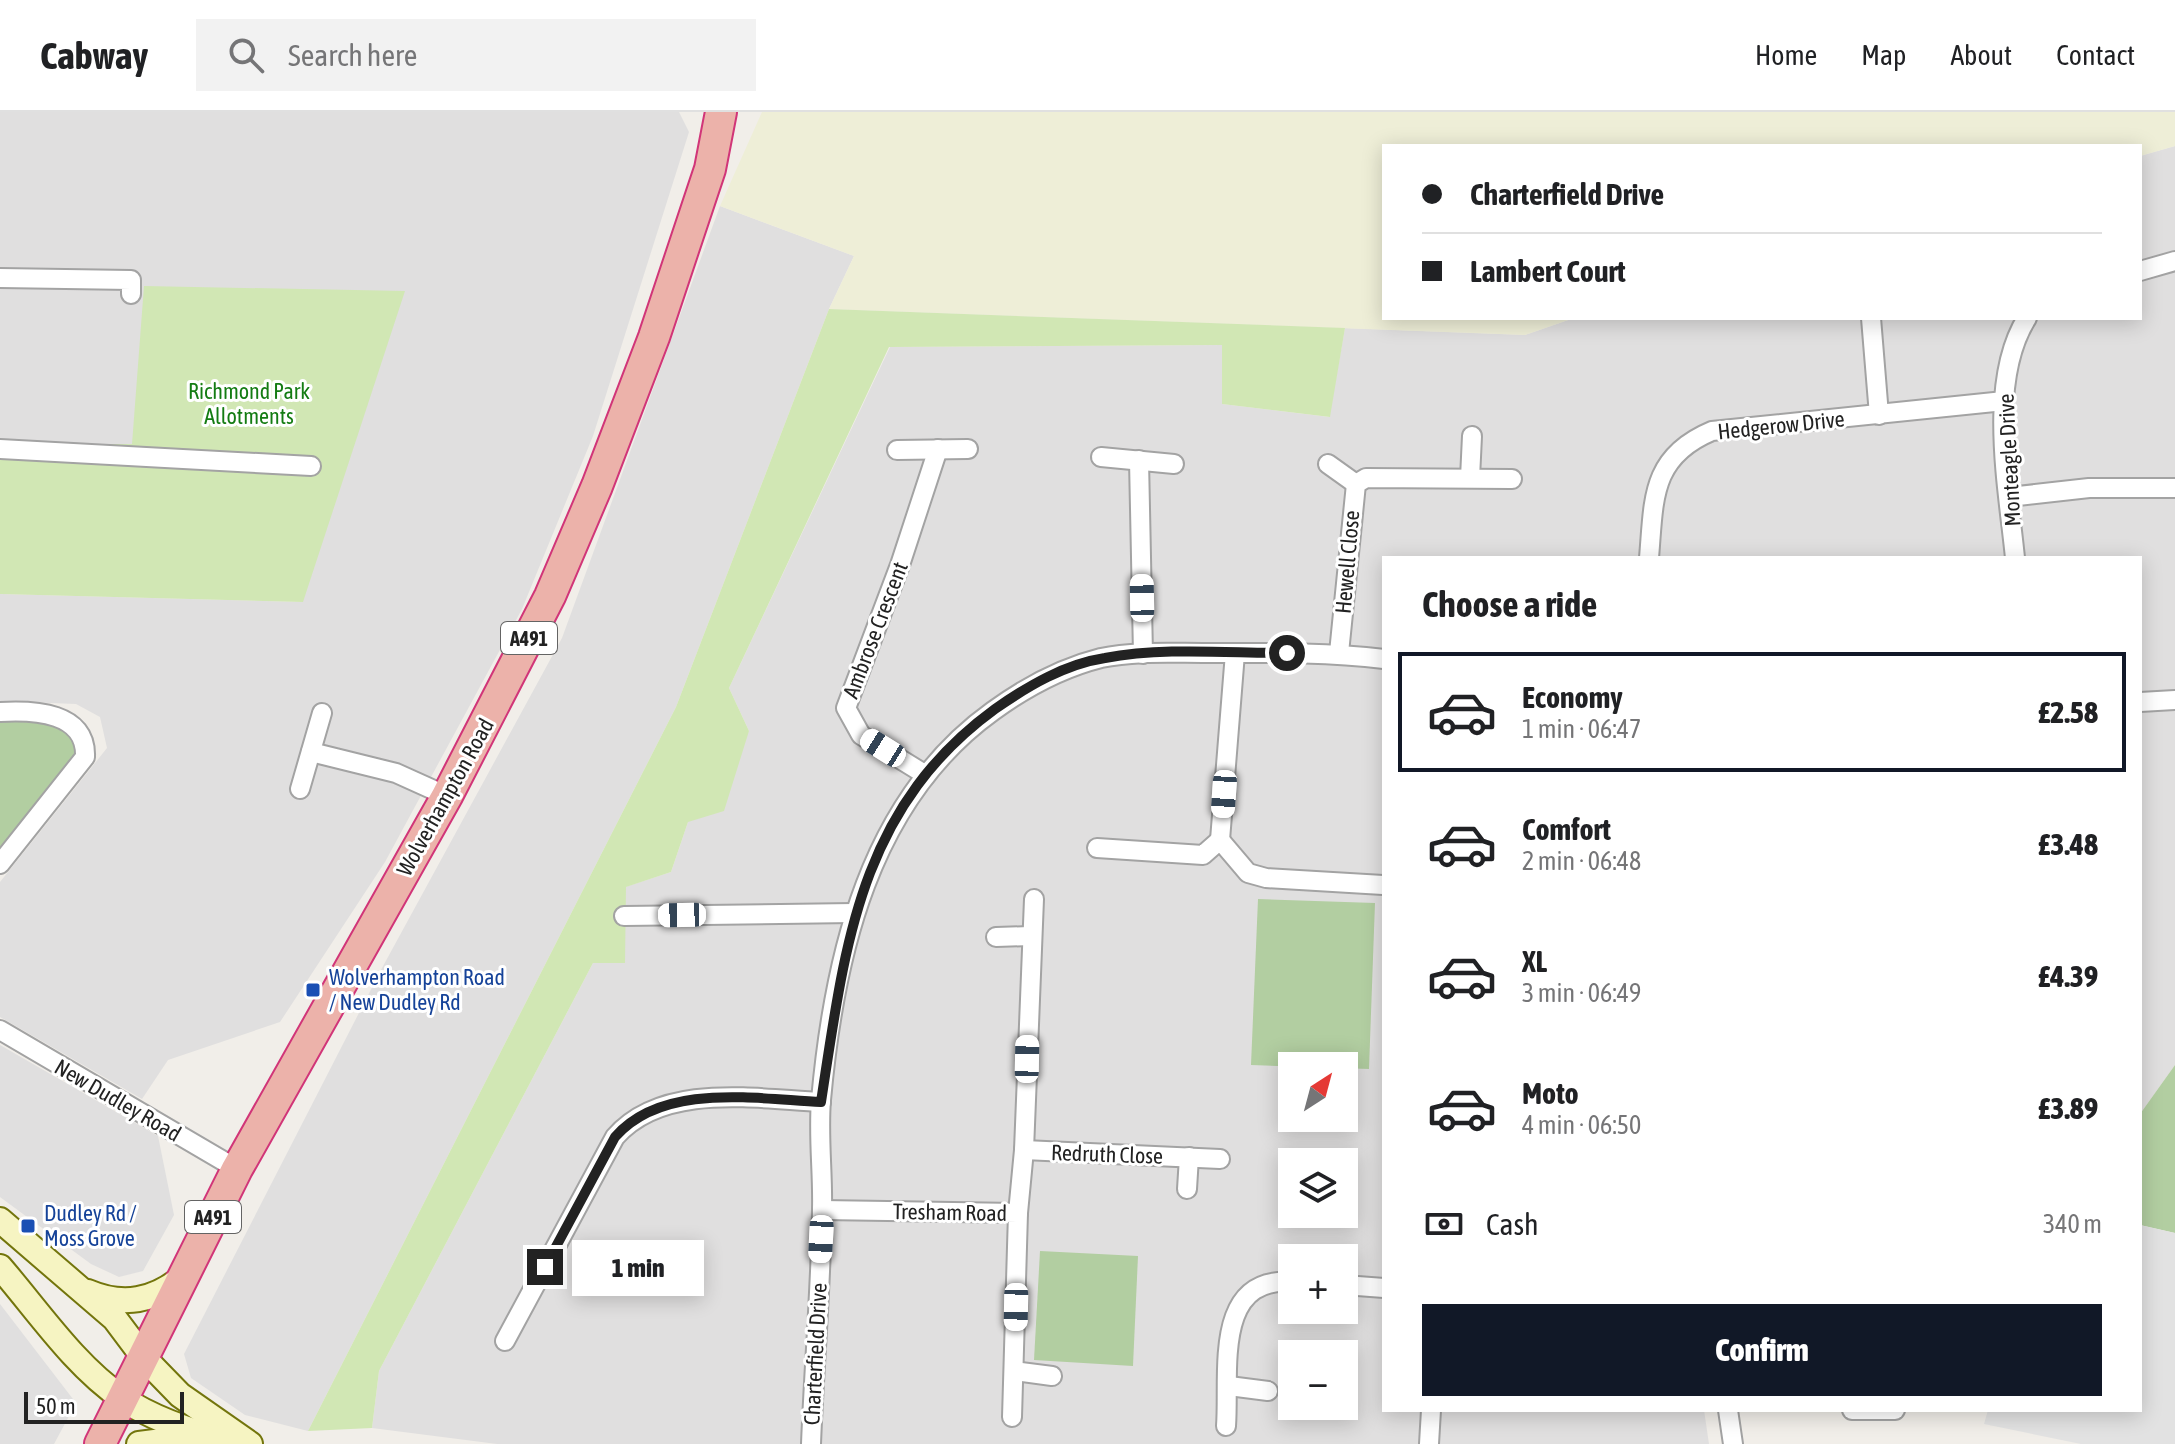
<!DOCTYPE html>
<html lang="en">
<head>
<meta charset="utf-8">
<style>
	:root { --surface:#fff; --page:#f2f2f2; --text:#202124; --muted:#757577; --line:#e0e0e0; --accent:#111827 }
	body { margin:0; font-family:"Asap Condensed",sans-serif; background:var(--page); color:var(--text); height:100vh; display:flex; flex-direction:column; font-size:30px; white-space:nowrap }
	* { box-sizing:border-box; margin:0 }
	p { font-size:26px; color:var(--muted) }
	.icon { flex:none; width:44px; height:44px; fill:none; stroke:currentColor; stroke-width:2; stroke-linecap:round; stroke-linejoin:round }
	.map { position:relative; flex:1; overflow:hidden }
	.panel { position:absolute; left:1382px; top:444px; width:760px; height:856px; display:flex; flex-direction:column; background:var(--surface); border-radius:0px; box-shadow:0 4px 20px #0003 }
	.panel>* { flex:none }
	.banner { position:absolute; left:1382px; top:32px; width:760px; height:176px; border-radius:0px; box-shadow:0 4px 20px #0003; display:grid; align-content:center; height:176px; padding:0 40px; background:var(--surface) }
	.needle { width:52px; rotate:36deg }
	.fabs { position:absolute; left:1278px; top:940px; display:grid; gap:16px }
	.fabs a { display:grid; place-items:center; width:80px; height:80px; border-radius:0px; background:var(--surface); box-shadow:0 4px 20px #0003; font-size:40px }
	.scale { position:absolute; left:24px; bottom:20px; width:160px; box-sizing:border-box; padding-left:8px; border:4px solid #222; border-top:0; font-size:22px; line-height:28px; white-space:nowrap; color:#222; -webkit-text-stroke:6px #fff; paint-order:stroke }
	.end { position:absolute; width:36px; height:36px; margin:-18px; border:10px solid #222; background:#fff; box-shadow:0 0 0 4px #fff }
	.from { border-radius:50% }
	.bubble { position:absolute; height:56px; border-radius:0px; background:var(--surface); box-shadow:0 4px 20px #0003; font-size:26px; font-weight:800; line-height:56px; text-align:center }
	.car { position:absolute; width:24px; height:48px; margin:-24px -12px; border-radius:10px; box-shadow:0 0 6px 2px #0007; background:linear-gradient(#fff 24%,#345 0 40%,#fff 0 76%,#345 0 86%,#fff 0) }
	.banner b { display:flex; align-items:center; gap:28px; height:76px; font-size:30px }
	.banner b+b { border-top:2px solid var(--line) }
	.banner i { width:20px; height:20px; background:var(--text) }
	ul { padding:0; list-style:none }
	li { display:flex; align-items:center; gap:24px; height:120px; margin:0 16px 12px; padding:0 24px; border:4px solid transparent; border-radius:0px }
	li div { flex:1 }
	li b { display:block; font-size:30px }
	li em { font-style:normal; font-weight:800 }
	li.on { border-color:var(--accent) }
	li>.icon { width:72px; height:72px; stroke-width:1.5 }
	h2 { padding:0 40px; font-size:36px; line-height:96px }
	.pay { display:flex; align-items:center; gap:20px; height:88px; padding:0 40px; font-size:30px }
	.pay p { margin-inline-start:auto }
	.button { display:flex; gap:16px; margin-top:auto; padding:16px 40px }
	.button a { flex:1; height:92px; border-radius:0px; background:var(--accent); color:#fff; font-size:32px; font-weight:800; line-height:92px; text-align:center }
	header { display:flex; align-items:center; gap:48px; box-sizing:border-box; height:112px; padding:0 40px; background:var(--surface); border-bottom:2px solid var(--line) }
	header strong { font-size:38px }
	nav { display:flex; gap:44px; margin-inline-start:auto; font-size:28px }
	.search { width:560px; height:72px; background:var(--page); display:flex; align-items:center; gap:20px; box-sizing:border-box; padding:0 28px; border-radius:0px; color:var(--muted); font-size:30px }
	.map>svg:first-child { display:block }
	.residential { fill:#e0dfdf; fill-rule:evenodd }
	.farmland { fill:#eeeed7 }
	.grass { fill:#d1e7b4 }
	.forest { fill:#b2cea1 }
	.parking { fill:#e2e2e2 }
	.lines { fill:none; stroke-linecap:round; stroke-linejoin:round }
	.minor-casing { stroke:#a3a3a3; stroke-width:22 }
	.secondary-casing { stroke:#73750c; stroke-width:28 }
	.trunk-casing { stroke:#d13578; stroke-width:34 }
	.minor { stroke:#fff; stroke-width:18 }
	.secondary { stroke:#f6f4c2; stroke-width:24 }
	.trunk { stroke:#ecb2aa; stroke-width:30 }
	.route { stroke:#222; stroke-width:10 }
	.transit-dot { fill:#1a4fb4; stroke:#fff; stroke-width:3 }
	.labels { text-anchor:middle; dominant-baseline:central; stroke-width:6; stroke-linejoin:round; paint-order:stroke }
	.shield { fill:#fff; stroke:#646464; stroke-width:2 }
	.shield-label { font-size:20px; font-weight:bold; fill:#222 }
	.park-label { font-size:22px; fill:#147c13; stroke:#fff }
	.street-label { font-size:22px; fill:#222; stroke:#fff }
	.transit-label { font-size:22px; fill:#164399; stroke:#fff; text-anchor:start }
</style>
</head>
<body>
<header>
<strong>Cabway</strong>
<div class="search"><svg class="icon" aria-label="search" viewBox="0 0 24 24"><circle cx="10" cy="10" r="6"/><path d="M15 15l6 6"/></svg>Search here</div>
<nav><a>Home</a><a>Map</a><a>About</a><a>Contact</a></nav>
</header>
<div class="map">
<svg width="2175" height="1332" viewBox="0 0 2175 1332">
	<rect width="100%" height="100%" fill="#f1eee9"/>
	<g class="residential">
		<polygon points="0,0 679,0 689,20 593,324 522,497 385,750 280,910 168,948 142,987 0,905 0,770 107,636 100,605 76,592 0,589 0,482 303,490 132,333 0,332"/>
		<path d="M2175,34V953L2140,1002V446H1384V1298H1704L1709,1332H497L372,1316L379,1259L593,851L625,850V775L671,760L688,710L749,619L729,576L890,235L1222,233V292L1329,305L1345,216L1525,223L1574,206H2140V44ZM1292,954H1344V1006H1292ZM1292,1050H1344V1102H1292ZM1292,1146H1344V1198H1292ZM1292,1242H1344V1294H1292Z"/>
		<polygon points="720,94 854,144 829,197 676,595 308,1319 245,1303 191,1266 184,1242 382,856 562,526"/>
		<polygon points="0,933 158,1024 174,1103 143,1159 119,1165 91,1152 0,1085"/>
		<polygon points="0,1192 76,1291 54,1332 0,1332"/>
	</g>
	<polygon class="farmland" points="762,0 2175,0 2175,34 2140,44 2140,34 1384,34 1384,206 1574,206 1525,223 829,197 854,144 720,94"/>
	<g class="grass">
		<polygon points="144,174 405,179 303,490 0,482 0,332 132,332"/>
		<polygon points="829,197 1345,216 1330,305 1222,292 1222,233 889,235 729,576 749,619 724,699 688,710 671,760 626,775 625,851 593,851 379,1259 372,1316 308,1319 676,595"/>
	</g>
	<g class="forest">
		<polygon points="42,608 64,613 80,632 75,644 0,739 0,610"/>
		<polygon points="1258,787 1375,791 1369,957 1251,953"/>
		<polygon points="2175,953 2175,1121 2140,1113 2140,1002"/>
		<polygon points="1040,1139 1138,1144 1133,1254 1034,1248"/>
	</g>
	<polygon class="parking" points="2140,1113 2175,1121 2175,1332 2081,1332 1984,1312 1988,1298 2140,1298"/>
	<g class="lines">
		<defs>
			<g id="minor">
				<polyline points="2140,159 2175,149"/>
				<polyline points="0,166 131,168 131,182"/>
				<polyline points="1871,206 1879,303"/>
				<polyline points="0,337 311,354"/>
				<polyline points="897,338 968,337"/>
				<polyline points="1101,345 1174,352"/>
				<polyline points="1139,348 1143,542"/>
				<polyline points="1328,352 1356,372"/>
				<polyline points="1470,366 1472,324"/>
				<polyline points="2009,385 2089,376 2175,376"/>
				<path d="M1649,446C1654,388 1650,345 1712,319L2004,289"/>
				<path d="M2015,446C2008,375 1987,269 2027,206"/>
				<polyline points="1339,541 1356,372 1366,366 1512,367"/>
				<polyline points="2140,590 2175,588"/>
				<path d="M0,600C34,598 87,600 85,645L0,752"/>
				<polyline points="311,640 396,661 447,684"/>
				<polyline points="926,663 861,623 846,596 900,453 938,337"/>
				<polyline points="300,677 322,601"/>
				<polyline points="1220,728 1235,541"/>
				<polyline points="1097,736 1203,743 1220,728 1248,761 1266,766 1383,773"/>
				<polyline points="624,804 854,801"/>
				<polyline points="996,825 1030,824"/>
				<polyline points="0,918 237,1057"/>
				<polyline points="1024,1038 1220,1047"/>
				<polyline points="1187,1077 1189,1045"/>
				<polyline points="822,1098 1018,1101 1012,1305"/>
				<polyline points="1018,1101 1024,1038 1034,787"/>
				<polyline points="1344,1173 1384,1176"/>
				<path d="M505,1229L615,1025C663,970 756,987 821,990"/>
				<polyline points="1014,1259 1052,1264"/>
				<polyline points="1229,1274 1268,1279"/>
				<polyline points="1728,1298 1733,1332"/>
				<polyline points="1852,1298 1895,1298"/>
				<path d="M1226,1314C1230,1262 1212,1164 1292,1170"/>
				<path d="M811,1332C814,1254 821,1175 822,1097C823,1061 818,1024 821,988C834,844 869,688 993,599C1026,575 1061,556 1101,546C1134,539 1170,541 1203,541C1264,541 1324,540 1384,547"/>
				<polyline points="1429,1332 1431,1298"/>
			</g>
			<g id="secondary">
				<polyline points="0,1108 115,1207 145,1247 180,1283 250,1332"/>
				<path d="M0,1155C38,1199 74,1253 122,1286C152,1307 202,1323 237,1332"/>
				<path d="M88,1180C123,1195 154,1189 183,1165"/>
				<polyline points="139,1332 202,1324"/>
			</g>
			<polyline id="trunk" points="100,1332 237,1057 447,684 550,484 597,374 654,225 710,57 721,0"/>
		</defs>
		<use href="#minor" class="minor-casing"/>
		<use href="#secondary" class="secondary-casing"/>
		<use href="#trunk" class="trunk-casing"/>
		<use href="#minor" class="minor"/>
		<use href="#secondary" class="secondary"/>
		<use href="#trunk" class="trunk"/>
	</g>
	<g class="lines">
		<path class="route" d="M545,1155L615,1025C663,970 756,987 821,990C845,835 858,697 995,597C1028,574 1065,552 1105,546C1164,535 1227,541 1287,541"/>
	</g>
	<g class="transit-dot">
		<rect x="305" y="870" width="16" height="16" rx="4"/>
		<rect x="20" y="1106" width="16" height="16" rx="4"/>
	</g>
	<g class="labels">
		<g class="shield">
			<rect x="501" y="510" width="56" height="32" rx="6"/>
			<rect x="185" y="1089" width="56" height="32" rx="6"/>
		</g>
		<g class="shield-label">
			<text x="529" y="526">A491</text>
			<text x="213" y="1105">A491</text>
		</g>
		<g class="park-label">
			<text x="249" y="279">Richmond Park<tspan x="249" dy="25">Allotments</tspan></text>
		</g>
		<g class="street-label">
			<text transform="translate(1781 313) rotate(-6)">Hedgerow Drive</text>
			<text transform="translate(2009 348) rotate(-93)">Monteagle Drive</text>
			<text transform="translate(1347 450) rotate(-85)">Hewell Close</text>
			<text transform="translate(875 518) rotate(-69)">Ambrose Crescent</text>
			<text transform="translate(445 685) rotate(-61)">Wolverhampton Road</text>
			<text transform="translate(118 988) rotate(30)">New Dudley Road</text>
			<text transform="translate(1107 1042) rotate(2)">Redruth Close</text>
			<text transform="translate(950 1100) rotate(1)">Tresham Road</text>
			<text transform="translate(815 1242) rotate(-87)">Charterfield Drive</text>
		</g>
		<g class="transit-label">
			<text x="329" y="865">Wolverhampton Road<tspan x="329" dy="25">/ New Dudley Rd</tspan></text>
			<text x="44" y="1101">Dudley Rd /<tspan x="44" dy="25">Moss Grove</tspan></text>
		</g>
	</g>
</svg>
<div class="fabs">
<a><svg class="needle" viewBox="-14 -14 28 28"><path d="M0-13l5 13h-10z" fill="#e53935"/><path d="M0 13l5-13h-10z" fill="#757577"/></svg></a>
<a><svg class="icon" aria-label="layers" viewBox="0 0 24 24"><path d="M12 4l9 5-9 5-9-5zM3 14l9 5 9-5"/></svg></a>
<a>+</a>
<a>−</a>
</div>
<div class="scale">50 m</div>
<i class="end from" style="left:1287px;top:541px"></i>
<i class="end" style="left:545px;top:1155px"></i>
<div class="bubble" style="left:572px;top:1128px;width:132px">1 min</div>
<i class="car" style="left:1142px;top:486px;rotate:359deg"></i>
<i class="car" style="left:883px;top:636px;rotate:302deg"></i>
<i class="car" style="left:1224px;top:682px;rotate:184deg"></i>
<i class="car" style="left:682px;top:803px;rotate:269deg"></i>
<i class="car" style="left:1027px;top:947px;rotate:1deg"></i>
<i class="car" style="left:821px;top:1127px;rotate:183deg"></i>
<i class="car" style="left:1016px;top:1195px;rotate:181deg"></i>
<div class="banner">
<b><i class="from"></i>Charterfield Drive</b>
<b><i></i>Lambert Court</b>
</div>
<section class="panel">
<h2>Choose a ride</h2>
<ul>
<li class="on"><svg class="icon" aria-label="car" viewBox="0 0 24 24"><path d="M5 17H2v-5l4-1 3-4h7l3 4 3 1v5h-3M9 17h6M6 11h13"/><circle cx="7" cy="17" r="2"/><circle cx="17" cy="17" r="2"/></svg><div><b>Economy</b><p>1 min · 06:47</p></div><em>£2.58</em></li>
<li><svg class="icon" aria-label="car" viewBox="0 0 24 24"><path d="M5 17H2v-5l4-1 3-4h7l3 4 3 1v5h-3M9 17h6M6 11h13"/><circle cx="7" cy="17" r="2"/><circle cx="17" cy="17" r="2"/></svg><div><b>Comfort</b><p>2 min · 06:48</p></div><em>£3.48</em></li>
<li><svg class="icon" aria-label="car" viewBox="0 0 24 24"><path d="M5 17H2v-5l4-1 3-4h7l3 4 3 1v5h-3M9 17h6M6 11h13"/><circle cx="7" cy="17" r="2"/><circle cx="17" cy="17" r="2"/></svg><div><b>XL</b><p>3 min · 06:49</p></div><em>£4.39</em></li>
<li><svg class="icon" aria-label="car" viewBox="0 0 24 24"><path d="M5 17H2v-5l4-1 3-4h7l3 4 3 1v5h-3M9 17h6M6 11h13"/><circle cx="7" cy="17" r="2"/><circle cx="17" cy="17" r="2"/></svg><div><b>Moto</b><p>4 min · 06:50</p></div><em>£3.89</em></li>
</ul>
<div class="pay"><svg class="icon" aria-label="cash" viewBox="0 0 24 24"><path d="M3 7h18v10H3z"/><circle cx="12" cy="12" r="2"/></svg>Cash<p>340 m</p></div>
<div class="button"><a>Confirm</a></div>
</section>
</div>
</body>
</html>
